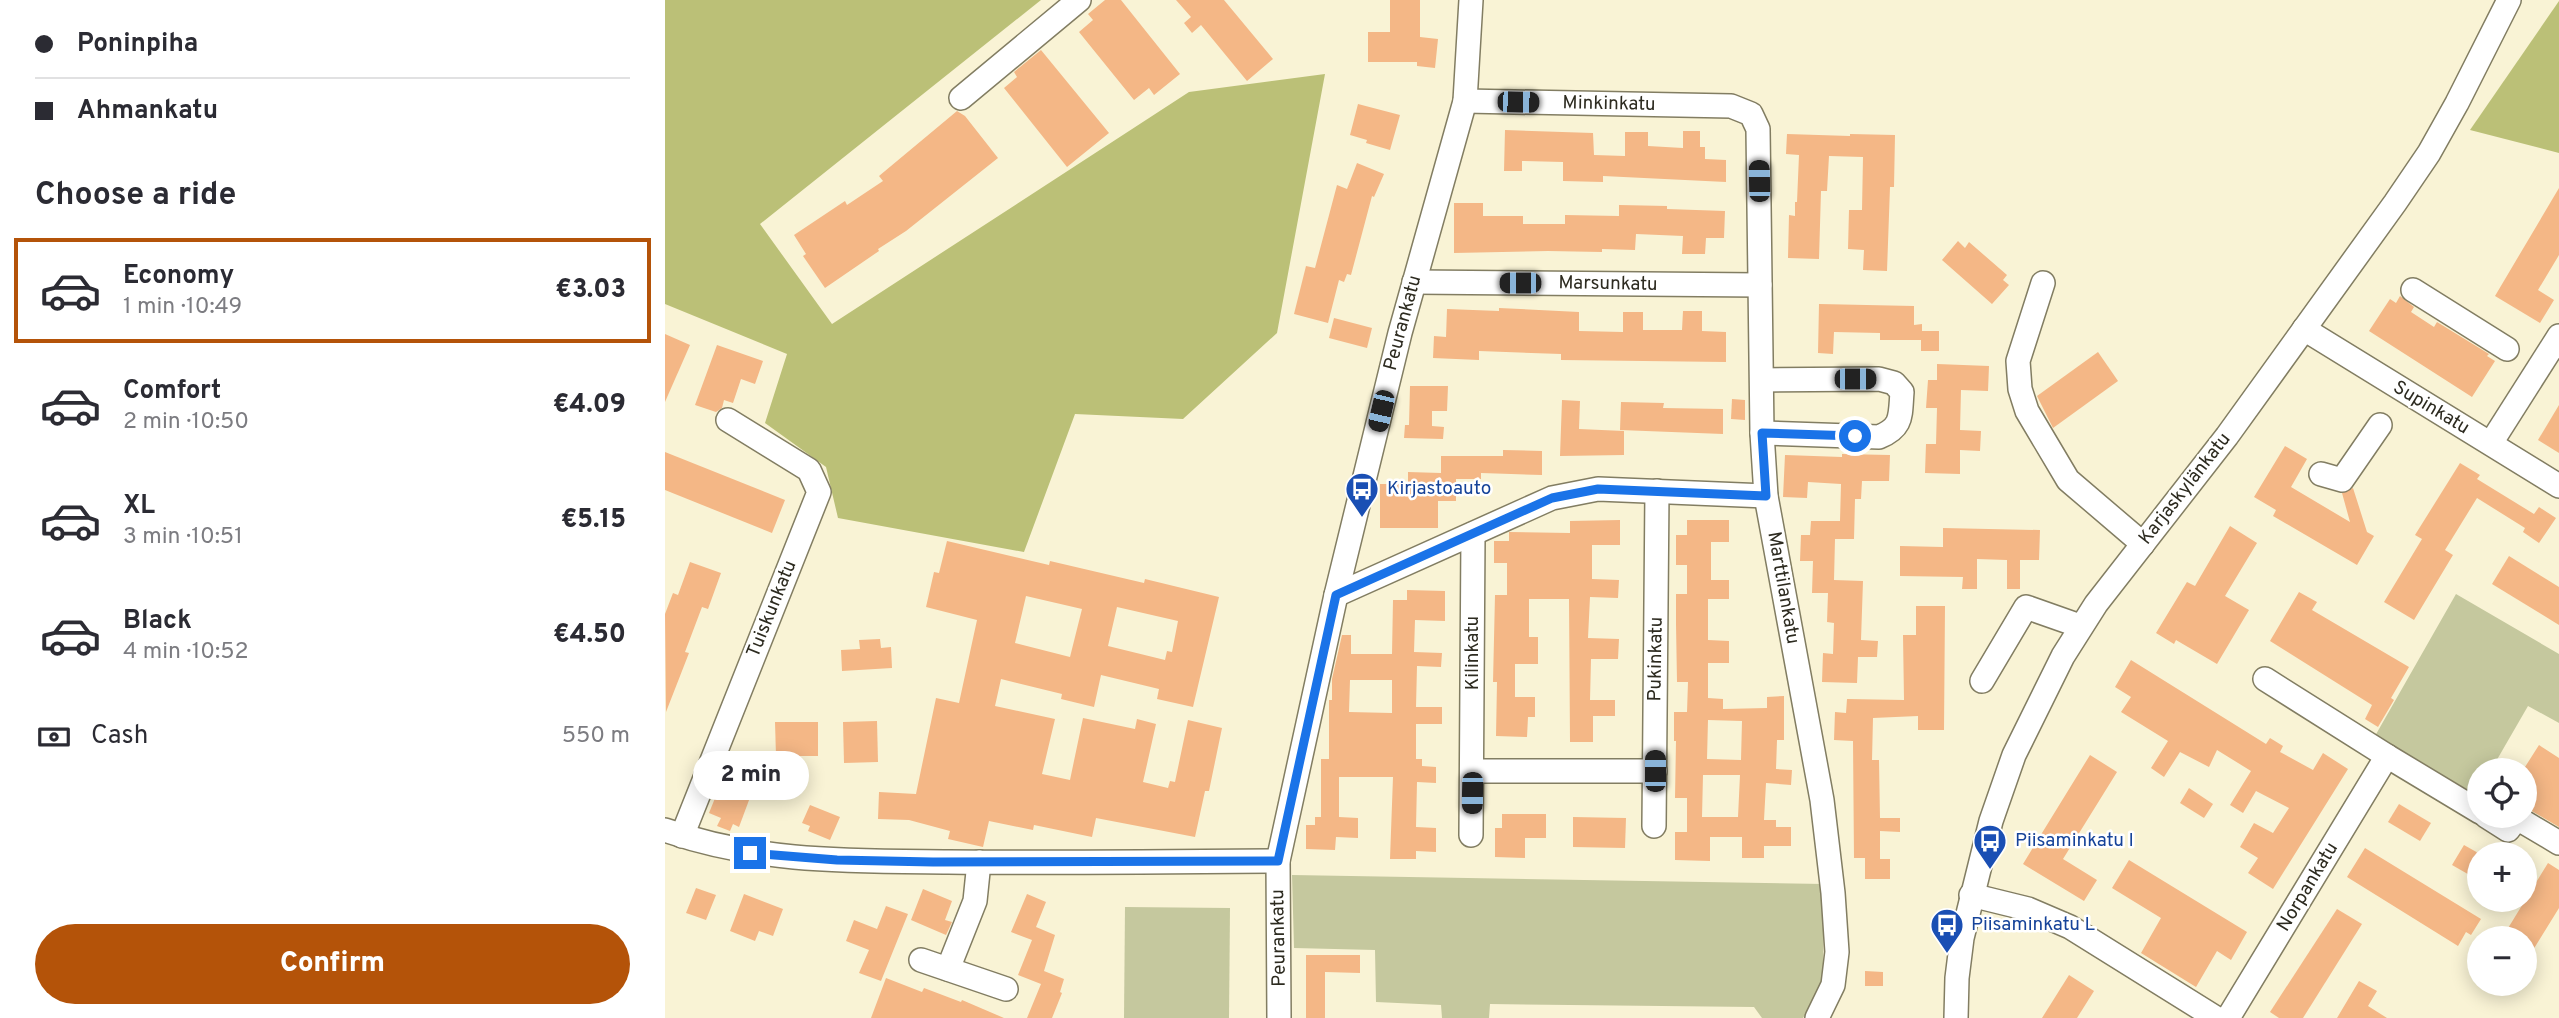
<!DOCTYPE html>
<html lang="en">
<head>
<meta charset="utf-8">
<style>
	:root { --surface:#fff; --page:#f7f7f7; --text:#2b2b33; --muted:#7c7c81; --line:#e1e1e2; --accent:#b45309 }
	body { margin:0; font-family:Overpass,sans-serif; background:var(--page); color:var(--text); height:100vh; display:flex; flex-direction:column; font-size:26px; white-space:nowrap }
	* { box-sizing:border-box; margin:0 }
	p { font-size:23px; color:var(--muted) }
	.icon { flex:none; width:38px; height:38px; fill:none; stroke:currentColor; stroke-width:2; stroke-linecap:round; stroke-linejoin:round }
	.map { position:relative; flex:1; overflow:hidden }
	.sheet { display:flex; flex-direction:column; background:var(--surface); width:665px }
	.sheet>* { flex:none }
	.hud { display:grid; align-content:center; height:154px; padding:0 35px; background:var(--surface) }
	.fabs { position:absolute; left:1802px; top:758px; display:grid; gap:14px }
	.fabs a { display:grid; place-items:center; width:70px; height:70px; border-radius:50%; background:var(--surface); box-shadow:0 4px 18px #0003; font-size:35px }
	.end { position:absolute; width:32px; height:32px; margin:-16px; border:9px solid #1a73e8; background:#fff; box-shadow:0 0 0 4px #fff }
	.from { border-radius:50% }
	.bubble { position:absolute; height:49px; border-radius:24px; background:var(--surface); box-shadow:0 4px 18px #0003; font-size:23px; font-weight:800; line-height:49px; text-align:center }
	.car { position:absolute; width:21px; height:42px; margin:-21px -10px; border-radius:9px; box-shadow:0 0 5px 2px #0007; background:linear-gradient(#222 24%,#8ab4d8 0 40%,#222 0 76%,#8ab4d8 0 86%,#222 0) }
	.hud b { display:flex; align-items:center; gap:24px; height:66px; font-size:26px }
	.hud b+b { border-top:2px solid var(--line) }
	.hud i { width:18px; height:18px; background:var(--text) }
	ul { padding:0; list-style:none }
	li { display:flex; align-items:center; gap:21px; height:105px; margin:0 14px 10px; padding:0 21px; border:4px solid transparent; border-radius:0px }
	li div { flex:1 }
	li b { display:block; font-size:26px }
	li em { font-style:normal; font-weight:800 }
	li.current { border-color:var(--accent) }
	li>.icon { width:63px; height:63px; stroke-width:1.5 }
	h2 { padding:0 35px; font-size:32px; line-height:84px }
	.pay { display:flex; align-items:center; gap:18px; height:77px; padding:0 35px; font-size:26px }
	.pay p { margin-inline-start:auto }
	.primary-button { display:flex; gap:14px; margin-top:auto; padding:14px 35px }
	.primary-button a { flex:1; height:80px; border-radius:42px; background:var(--accent); color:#fff; font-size:28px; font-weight:800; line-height:80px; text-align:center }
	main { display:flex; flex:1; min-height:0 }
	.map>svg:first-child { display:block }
	.green { fill:#c5c89e }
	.forest { fill:#bbc077 }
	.building { fill:#f4b786; fill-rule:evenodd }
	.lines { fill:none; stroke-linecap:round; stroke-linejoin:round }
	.minor-casing { stroke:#827d62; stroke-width:26 }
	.minor { stroke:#fff; stroke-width:23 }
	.route { stroke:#1a73e8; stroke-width:9 }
	.labels { text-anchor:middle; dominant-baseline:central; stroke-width:5; stroke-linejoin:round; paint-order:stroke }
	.street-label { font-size:19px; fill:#2d2b20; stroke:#fff }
	.transit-label { font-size:19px; fill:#164399; stroke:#fff; text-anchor:start }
</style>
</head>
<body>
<main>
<section class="sheet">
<div class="hud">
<b><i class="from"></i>Poninpiha</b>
<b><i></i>Ahmankatu</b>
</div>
<h2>Choose a ride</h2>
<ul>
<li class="current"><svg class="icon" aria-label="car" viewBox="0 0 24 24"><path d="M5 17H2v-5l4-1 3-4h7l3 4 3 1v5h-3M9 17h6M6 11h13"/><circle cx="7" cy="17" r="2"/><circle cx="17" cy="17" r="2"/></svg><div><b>Economy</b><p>1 min · 10:49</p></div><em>€3.03</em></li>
<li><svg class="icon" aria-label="car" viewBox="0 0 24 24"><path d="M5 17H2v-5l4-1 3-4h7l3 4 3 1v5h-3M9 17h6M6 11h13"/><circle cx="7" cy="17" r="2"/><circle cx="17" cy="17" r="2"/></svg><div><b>Comfort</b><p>2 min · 10:50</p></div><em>€4.09</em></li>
<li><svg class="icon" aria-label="car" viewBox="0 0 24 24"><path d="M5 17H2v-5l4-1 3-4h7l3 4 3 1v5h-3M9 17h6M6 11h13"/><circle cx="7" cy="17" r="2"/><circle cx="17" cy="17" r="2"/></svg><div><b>XL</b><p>3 min · 10:51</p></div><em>€5.15</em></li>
<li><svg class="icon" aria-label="car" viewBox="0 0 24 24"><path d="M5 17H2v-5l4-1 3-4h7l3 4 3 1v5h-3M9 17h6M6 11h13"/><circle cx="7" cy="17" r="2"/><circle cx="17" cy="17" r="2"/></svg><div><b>Black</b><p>4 min · 10:52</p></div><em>€4.50</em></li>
</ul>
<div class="pay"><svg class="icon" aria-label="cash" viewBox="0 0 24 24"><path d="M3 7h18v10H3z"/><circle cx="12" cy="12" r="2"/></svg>Cash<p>550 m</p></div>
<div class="primary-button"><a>Confirm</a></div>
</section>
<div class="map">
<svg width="1894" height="1018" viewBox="0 0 1894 1018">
	<rect width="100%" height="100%" fill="#f9f3d5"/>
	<g class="green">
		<polygon points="1791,594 1894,654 1894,723 1863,706 1826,770 1815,770 1815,790 1812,795 1710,736"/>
		<polygon points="627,875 1159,884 1158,979 1153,995 1138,1018 1097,1018 1089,1007 825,1004 824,1018 777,1018 776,1005 711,1002 710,950 629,948"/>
		<polygon points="460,907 565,908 564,1018 459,1018"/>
	</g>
	<g class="forest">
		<polygon points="0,0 376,0 95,224 167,324 524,92 660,74 612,333 518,419 410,414 359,552 173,518 161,467 100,423 122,354 0,304"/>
		<polygon points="1894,1 1894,153 1805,130"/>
	</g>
	<g class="building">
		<polygon points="440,0 456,0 515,74 489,95 484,88 469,100 414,32 428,20 423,14"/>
		<polygon points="511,0 559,0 608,59 582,81 536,25 527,33 519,23 526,17"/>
		<polygon points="725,0 755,0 755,37 773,39 770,68 752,66 752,62 703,62 703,32 725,32"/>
		<polygon points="376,50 444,133 402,167 339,88 352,77 349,72"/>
		<polygon points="693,104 735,115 725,150 701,143 702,140 685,135"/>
		<polygon points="292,111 300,116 333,158 241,231 213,249 214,251 160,288 138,256 141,254 129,235 180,201 182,205 218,181 214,176"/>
		<polygon points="840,130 928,133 929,155 960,156 960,132 983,132 983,146 1018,148 1018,131 1035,131 1035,147 1040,147 1040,159 1061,160 1061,182 938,176 938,182 898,181 898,162 857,161 857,171 839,171"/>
		<polygon points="1122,134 1185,136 1185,134 1230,135 1229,187 1225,187 1222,271 1198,270 1199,250 1183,249 1184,210 1197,210 1198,157 1164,156 1162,191 1156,191 1154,259 1123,258 1124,215 1130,216 1130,202 1132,202 1134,155 1121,154"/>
		<polygon points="692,163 719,174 709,197 707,196 686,275 682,274 679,282 674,280 663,323 629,314 641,266 650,268 672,185 682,189"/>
		<polygon points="1894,188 1894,255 1873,290 1889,300 1875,323 1830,296"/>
		<polygon points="789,203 818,203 818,216 858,216 858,224 900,224 900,215 954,216 954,205 1002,206 1002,209 1060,211 1059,238 1041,238 1040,254 1017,254 1018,236 971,234 970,250 937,249 937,252 883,251 789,253"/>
		<polygon points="1293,241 1300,248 1304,242 1342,275 1338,280 1344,285 1327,304 1277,260"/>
		<polygon points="1735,296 1749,307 1746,312 1769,327 1772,322 1824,354 1822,356 1830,361 1807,397 1704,331 1725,299 1731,303"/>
		<polygon points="1154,304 1249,306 1249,325 1257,324 1257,331 1274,331 1274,351 1256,351 1256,340 1215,340 1215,333 1169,332 1168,354 1153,353"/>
		<polygon points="834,308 914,312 914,331 958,332 958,312 978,312 978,330 1017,330 1018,311 1037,311 1037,331 1061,332 1061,362 896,360 896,354 814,351 814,360 768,358 769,336 781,337 782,309 834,311"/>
		<polygon points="669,318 707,328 702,348 664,338"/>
		<polygon points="0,334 25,345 0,402"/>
		<polygon points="52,345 98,361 90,384 76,379 68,403 59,400 57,408 51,412 30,405"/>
		<polygon points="1433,352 1453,381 1388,428 1372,396"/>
		<polygon points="1272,364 1324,366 1323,391 1296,390 1295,430 1316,431 1315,451 1295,450 1295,474 1260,473 1261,444 1271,444 1272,408 1261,408 1263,380 1272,380"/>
		<polygon points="745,386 783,386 782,411 767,411 767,426 779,427 778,439 739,438 740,425 744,425"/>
		<polygon points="1067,399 1080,400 1080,420 1066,419"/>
		<polygon points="897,400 915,401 914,429 959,431 959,455 895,456"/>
		<polygon points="956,402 999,403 998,408 1058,409 1058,434 955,430"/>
		<polygon points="1894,405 1894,453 1873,440"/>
		<polygon points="1620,446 1642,459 1626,487 1685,522 1677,493 1688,488 1702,532 1709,536 1692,565 1608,516 1611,510 1589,497"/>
		<polygon points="838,450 877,451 877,475 816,473 816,479 791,479 791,501 773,501 773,528 715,528 715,484 743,484 743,472 776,473 776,456 838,456"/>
		<polygon points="0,452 120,500 107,533 0,490"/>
		<polygon points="1177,454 1225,455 1224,481 1197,481 1196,499 1190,499 1189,539 1170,539 1169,580 1198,581 1196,640 1213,641 1212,657 1193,657 1192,683 1157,682 1158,653 1168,654 1169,623 1162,622 1163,593 1147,593 1148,561 1135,561 1136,535 1145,535 1146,521 1175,521 1176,484 1143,482 1142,498 1118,497 1120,455 1177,457"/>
		<polygon points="1795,463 1815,475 1812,479 1869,514 1874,507 1891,518 1874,543 1858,532 1860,528 1812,498 1780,550 1788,555 1749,620 1719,602 1757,539 1750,535"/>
		<polygon points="955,520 955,545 927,545 927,579 954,580 953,598 925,597 923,638 954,639 953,659 926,659 925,700 950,700 950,716 928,716 928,742 905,742 904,599 864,599 864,637 873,637 873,664 850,664 850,697 870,697 870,717 863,717 862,737 831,736 832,682 828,682 830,595 842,595 842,563 829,563 829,541 844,541 844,532 905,533 905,521"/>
		<path d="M1022,520H1064V542H1046V580H1064V599H1043V640L1064,641V663H1043V698L1058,699V709L1102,708V697L1119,696V740H1112L1111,769L1127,770L1126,785L1101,783L1099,820H1111V827H1126V846H1099V858H1077V837H1045V861L1010,860V832H1022V798H1010L1011,741H1009V712H1022L1023,682H1012L1011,624V594H1022V565H1011V535H1022ZM1043,720L1077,721L1076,760L1042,759ZM1038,775H1075L1073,817H1037Z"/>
		<polygon points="1565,526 1592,543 1560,596 1584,610 1552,664 1511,640 1509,644 1491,633 1522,582 1530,586"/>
		<polygon points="1278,528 1375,530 1374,560 1355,560 1355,589 1342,589 1342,560 1312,559 1312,589 1297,589 1298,577 1235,576 1235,546 1278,547"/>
		<path d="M282,541L384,565L385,561L479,583L480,579L554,597L528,707L492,699L494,689L436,675L429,707L396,699L397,694L336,679L330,706L390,719L377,774L405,780L418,718L470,729L472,719L491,724L478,782L503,788L505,781L510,782L523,720L557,728L544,791H540L530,837L431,818L427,837L369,825L368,830L324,821L318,847L283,839L285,831L244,820L213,819L214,792L251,794L271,698L294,703L312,620L261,607L269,572L274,573ZM361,596L417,609L405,657L350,643ZM452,607L513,621L507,652L502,651L500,660L443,646Z"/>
		<polygon points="1844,556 1894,587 1894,625 1827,584"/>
		<polygon points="25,562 56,573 43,609 37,607 20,652 24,653 1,712 0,614 8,593 13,595"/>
		<path d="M742,590L780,591V621L750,620L749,652L777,653L776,667L752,666L751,707H777V724H751V759H757V766L771,767V783L752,782L751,827L771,828V852L751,851V859H725L728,777H674V817L693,818V838L671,837L670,850L641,849V825H650V817H656V759H664V700H667V679L677,635H686V654H727L728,600H742ZM685,680H727V713L684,712Z"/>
		<polygon points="1634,592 1652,602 1647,610 1744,667 1726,698 1729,700 1713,727 1700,719 1707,705 1605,641"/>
		<polygon points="1251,606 1280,606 1279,730 1253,730 1253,716 1208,718 1207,760 1214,760 1215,818 1235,818 1235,832 1215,831 1215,859 1225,859 1225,879 1200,879 1200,858 1189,858 1188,741 1169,740 1170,712 1181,713 1182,699 1239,700 1238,635 1251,635"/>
		<polygon points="215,639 216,648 226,647 227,668 177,671 176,650 195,649 194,640"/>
		<polygon points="1466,660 1601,744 1605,738 1618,746 1615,752 1648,770 1658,753 1683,769 1608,889 1583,873 1593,858 1575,847 1589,823 1608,833 1624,808 1591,791 1578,813 1565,805 1586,771 1552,750 1544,767 1515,752 1499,777 1486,768 1503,741 1456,712 1466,697 1450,687"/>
		<polygon points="212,721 213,762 179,763 178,722"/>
		<polygon points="110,722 153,722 153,756 111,756"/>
		<polygon points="1874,745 1894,758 1894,827 1860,807 1860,796 1869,782 1860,776 1860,767"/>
		<polygon points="1425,755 1452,772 1398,859 1432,880 1419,901 1358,864"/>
		<polygon points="65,761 99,774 95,786 90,784 74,827 68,824 65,831 52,826 56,818 44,813"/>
		<polygon points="111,773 137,783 133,796 111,789"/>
		<polygon points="1524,788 1548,804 1539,818 1515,803"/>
		<polygon points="1734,804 1766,823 1755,841 1723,822"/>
		<polygon points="145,805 175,817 165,840 143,831 145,826 137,823"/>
		<polygon points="837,814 881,814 881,838 860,838 860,858 830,857 830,828 837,828"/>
		<polygon points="908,817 961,818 960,848 908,847"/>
		<polygon points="1799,845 1815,854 1815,881 1787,865"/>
		<polygon points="1700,848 1816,919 1806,935 1801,932 1793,946 1682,877"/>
		<polygon points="1464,860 1582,932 1566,960 1552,951 1531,987 1476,953 1496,918 1447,888"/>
		<polygon points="1883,863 1894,870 1894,908 1860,963 1860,938 1837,938"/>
		<polygon points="31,888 51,895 41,920 21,913"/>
		<polygon points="258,889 287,901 280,920 287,922 281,935 246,920"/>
		<polygon points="79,894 118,909 108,936 94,931 90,941 65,931"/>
		<polygon points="362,894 381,902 371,927 390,935 379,971 399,979 395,992 397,993 387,1018 362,1018 376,984 353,975 367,940 346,932"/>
		<polygon points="221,906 243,914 216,981 194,973 204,950 181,941 189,920 212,929"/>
		<polygon points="1672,909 1697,924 1638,1018 1614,1018 1605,1012"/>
		<polygon points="641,955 695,955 695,973 660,972 660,1018 641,1018"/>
		<polygon points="1200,971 1218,972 1218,986 1200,986"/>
		<polygon points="1404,975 1429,991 1412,1018 1377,1018"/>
		<polygon points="221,978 257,992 259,988 296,1002 297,1000 339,1018 206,1018"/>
		<polygon points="1694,981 1712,991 1703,1006 1722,1018 1672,1018"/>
	</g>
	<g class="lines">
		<defs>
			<g id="minor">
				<polyline points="296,98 414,0"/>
				<polyline points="800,101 1066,106 1086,114 1093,129 1097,433 1101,496 1157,800 1168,893 1172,952 1168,985 1152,1018"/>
				<polyline points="749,282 1095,285"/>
				<polyline points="1378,283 1353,361 1355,389 1362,411 1403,480 1478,544"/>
				<polyline points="1748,290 1842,349"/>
				<polyline points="1639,329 1894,486"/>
				<path d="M1097,433L1214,437C1238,427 1235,416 1237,392L1229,383L1214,379L1097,380"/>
				<polyline points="1826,443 1894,336"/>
				<polyline points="1656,474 1677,480 1715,425"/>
				<polyline points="671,595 887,498 933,489 1101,496"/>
				<polyline points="1600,679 1722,756"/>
				<polyline points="1317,681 1361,607 1415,626"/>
				<polyline points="808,771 990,771"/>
				<polyline points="1821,816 1843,830 1852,818 1894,843"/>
				<polyline points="989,826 992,491"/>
				<path d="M0,830C94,863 185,861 283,862C393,863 503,862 613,861"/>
				<polyline points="806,835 808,534"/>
				<polyline points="17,836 154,492 144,470 63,420"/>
				<polyline points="1306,895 1363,909 1405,927 1551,1018"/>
				<polyline points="256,960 341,989"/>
				<polyline points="283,969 310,901 314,862"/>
				<polyline points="614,1018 613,861 671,595 735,333 800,101 806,0"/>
				<polyline points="1291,1018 1292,978 1297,938 1326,821 1349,755 1398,656 1431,604 1562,436 1730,203 1764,153 1792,103 1844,0"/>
				<polyline points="1563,1018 1722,756 1815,812"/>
			</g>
		</defs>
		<use href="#minor" class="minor-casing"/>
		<use href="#minor" class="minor"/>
	</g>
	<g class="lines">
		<polyline class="route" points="85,853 172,860 268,862 613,861 671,595 887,498 933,489 1101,496 1097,433 1190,436"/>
	</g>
	<defs>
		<symbol id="bus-pin" viewBox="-11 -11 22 30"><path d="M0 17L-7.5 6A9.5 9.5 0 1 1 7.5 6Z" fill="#1a4fb4" stroke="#fff"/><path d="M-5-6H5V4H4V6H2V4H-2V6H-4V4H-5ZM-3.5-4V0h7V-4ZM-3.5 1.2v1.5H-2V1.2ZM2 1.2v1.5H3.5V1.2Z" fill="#fff"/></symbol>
	</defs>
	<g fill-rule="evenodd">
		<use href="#bus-pin" x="678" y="470" width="38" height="52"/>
		<use href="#bus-pin" x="1306" y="822" width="38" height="52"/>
		<use href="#bus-pin" x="1263" y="906" width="38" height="52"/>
	</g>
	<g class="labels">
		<g class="street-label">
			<text transform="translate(944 104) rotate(1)">Minkinkatu</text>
			<text transform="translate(943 284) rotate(1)">Marsunkatu</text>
			<text transform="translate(738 323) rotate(-75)">Peurankatu</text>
			<text transform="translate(1766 408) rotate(31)">Supinkatu</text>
			<text transform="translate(1520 489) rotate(-52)">Karjaskylänkatu</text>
			<text transform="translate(1118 588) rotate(80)">Marttilankatu</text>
			<text transform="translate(107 609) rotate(-68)">Tuiskunkatu</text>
			<text transform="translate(808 653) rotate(-90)">Kilinkatu</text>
			<text transform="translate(991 659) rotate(-89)">Pukinkatu</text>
			<text transform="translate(1643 887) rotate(-59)">Norpankatu</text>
			<text transform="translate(614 938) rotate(-91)">Peurankatu</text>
		</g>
		<g class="transit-label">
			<text x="722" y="489">Kirjastoauto</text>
			<text x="1350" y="841">Piisaminkatu I</text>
			<text x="1306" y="925">Piisaminkatu L</text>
		</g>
	</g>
</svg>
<div class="fabs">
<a><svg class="icon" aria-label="locate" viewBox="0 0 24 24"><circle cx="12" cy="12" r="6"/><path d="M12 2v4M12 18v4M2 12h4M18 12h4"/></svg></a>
<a>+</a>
<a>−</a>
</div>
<i class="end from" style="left:1190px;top:436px"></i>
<i class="end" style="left:85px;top:853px"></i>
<div class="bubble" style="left:28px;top:751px;width:116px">2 min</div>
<i class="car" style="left:853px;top:102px;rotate:91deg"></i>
<i class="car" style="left:1094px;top:181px;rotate:359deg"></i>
<i class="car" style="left:855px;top:283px;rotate:270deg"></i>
<i class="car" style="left:1190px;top:379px;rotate:90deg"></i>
<i class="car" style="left:716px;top:411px;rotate:193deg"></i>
<i class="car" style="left:990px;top:771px;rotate:0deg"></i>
<i class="car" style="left:807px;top:793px;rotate:181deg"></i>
</div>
</main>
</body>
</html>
